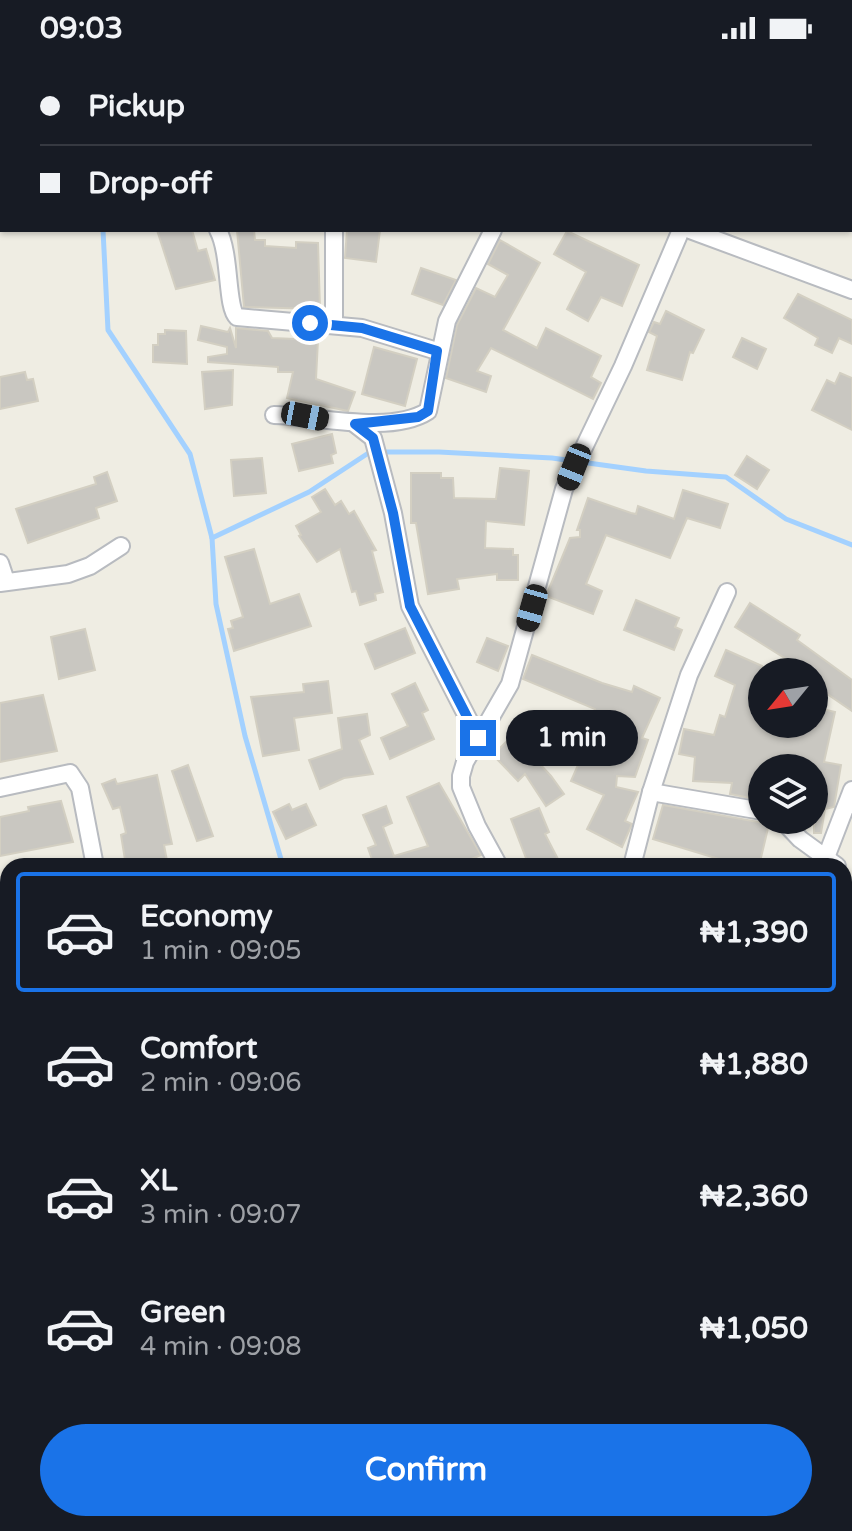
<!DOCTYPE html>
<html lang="en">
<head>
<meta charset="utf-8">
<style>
	:root { --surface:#171b24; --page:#20242c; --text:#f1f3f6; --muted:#9ea1a6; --line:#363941; --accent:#1a73e8 }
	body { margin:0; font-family:"Varela Round",sans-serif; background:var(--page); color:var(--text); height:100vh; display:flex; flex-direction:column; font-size:30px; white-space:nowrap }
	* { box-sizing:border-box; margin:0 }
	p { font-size:26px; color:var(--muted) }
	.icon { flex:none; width:44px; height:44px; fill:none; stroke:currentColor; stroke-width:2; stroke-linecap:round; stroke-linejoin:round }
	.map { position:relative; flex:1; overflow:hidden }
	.sheet { position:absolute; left:0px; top:802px; width:852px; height:674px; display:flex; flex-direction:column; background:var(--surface); border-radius:24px 24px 0 0; box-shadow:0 2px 6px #0004 }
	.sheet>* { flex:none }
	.hud { position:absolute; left:0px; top:0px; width:852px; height:176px; box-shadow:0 2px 6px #0004; display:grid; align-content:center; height:176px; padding:0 40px; background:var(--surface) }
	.needle { width:52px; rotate:240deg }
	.fabs { position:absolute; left:748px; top:602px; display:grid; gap:16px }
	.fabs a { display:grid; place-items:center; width:80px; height:80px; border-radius:50%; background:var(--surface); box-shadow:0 2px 6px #0004; font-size:40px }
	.end { position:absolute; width:36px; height:36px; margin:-18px; border:10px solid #1a73e8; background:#fff; box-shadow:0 0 0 4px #fff }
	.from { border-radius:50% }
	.bubble { position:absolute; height:56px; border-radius:28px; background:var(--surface); box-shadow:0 2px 6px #0004; font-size:26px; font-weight:700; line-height:56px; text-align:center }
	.car { position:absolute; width:24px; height:48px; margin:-24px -12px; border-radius:10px; box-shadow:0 0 6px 2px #0007; background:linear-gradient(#222 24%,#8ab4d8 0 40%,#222 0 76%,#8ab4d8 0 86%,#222 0) }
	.hud b { display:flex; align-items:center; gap:28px; height:76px; font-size:30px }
	.hud b+b { border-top:2px solid var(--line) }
	.hud i { width:20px; height:20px; background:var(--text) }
	ul { padding:14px 0 0; list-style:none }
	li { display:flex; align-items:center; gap:24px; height:120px; margin:0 16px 12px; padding:0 24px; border:4px solid transparent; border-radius:8px }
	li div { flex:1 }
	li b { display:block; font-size:30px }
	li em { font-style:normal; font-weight:700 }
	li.on { border-color:var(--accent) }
	li>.icon { width:72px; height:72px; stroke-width:1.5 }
	.cta { display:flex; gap:16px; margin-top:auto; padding:16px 40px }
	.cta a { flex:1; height:92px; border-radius:48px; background:var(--accent); color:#fff; font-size:32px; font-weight:700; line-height:92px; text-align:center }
	.status { display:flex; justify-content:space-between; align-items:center; height:56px; padding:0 40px; background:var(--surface); direction:ltr }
	.status svg { height:22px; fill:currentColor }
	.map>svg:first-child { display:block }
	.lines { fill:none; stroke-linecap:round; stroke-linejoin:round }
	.stream { stroke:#a3d1ff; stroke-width:5 }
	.building { fill:#c9c7c1; stroke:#d3cfc2; stroke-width:2 }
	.street-casing { stroke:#b8bbc0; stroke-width:20 }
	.street { stroke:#fff; stroke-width:16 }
	.route { stroke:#1a73e8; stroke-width:10 }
</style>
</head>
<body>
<div class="status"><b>09:03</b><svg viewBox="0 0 49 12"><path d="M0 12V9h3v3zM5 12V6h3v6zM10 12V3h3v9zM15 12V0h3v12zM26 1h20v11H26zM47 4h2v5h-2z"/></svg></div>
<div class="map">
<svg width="852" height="1475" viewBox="0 0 852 1475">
	<rect width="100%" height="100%" fill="#efede3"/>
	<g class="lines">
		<g class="stream">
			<polyline points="5,0 7,2"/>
			<polyline points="103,174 108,274 190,398 212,482 216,548 245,680 283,810"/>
			<polyline points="212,482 309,436 370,396 439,396 552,402 646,415 726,421 786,463 852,489"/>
			<polyline points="844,1364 852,1367"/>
		</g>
	</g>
	<g class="building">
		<polygon points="157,174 192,174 198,195 206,193 215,224 176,233"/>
		<polygon points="237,174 254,174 255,184 265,184 265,190 296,192 296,186 318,187 320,253 244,251"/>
		<polygon points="347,174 380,174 376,206 345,202"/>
		<polygon points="567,175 639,209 622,250 601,241 588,265 567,253 586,216 554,198"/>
		<polygon points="500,184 540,207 503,274 537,292 546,272 601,300 591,321 601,327 593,343 491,292 477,315 491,320 486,336 446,322 457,269 476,232 495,241 508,219 488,208"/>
		<polygon points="421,212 456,224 443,249 412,238"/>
		<polygon points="798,238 852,264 852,288 839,282 832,297 815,289 818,282 784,262"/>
		<polygon points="666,255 704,274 693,297 690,296 682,324 647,314 657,280 649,276 654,266 660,268"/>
		<polygon points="201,270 228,276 230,272 236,292 236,272 268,275 272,282 318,284 316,323 355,336 348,355 287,342 293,316 278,316 278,311 208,306 208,301 227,298 227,291 198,284"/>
		<polygon points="165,274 186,275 187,308 153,306 153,289 158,289 158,278 165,278"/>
		<polygon points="742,282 766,293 757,313 733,301"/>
		<polygon points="374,291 417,303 405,350 362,338"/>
		<polygon points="233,314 232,349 205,353 202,316"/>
		<polygon points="25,316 27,324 33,323 38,345 0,353 0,321"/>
		<polygon points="840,317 852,322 852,374 812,354 827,324 835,328"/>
		<polygon points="332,378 336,397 331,399 333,407 299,415 292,388"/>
		<polygon points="747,400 769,414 757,433 735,419"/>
		<polygon points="262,402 266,437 234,440 231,404"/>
		<polygon points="500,412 529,415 524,469 486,465 485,492 513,493 513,499 518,499 518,524 497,524 497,518 457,523 459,533 428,538 416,467 411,467 411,417 441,417 441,422 453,422 454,442 496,443"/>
		<polygon points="107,416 117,445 96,452 99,462 28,487 16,453 96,428 94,421"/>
		<polygon points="325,433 335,449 341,445 349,458 354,455 376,494 372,495 383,536 375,538 376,544 360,549 356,535 352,536 340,493 317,506 299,480 301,479 296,470 321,456 312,441"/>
		<polygon points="683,434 728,448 720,472 687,462 670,502 606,479 586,528 602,535 593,558 546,540 570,482 580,481 580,474 577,474 588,442 631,457 636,458 638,450 674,463"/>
		<polygon points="254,493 270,548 299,538 311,570 234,595 228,573 233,572 231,565 243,561 225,501"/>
		<polygon points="636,544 679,562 675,571 682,574 674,594 624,574"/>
		<polygon points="750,547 800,579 797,584 852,624 852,655 814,629 814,616 807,616 735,571"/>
		<polygon points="405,572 415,597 375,613 365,588"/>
		<polygon points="85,573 95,614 59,623 51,581"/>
		<polygon points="487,582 508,590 498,615 477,606"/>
		<polygon points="726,594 762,610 762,629 753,650 762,653 762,668 814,668 814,651 835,656 824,706 841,709 834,751 825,753 821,777 814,777 814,712 759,712 755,743 730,738 732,727 693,725 695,701 679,698 684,673 714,679 720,659 725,661 735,629 715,620"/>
		<polygon points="532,599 602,627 632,636 634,630 660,642 642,682 648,684 635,721 617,720 616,731 638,736 625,765 632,768 622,791 587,773 604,739 571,725 585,693 595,653 523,623"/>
		<polygon points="328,625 332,657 294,662 299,694 263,700 251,641 304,636 303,628"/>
		<polygon points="415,627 428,654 422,657 434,683 390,703 381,682 408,670 392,638"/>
		<polygon points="43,639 57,695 0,706 0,647"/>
		<polygon points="367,658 370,679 359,684 373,718 344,722 320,733 309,704 342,693 338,662"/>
		<polygon points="513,679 551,720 564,738 546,750 525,718 518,725 493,699"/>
		<polygon points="188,709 213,780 197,785 172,715"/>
		<polygon points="157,719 172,788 164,789 168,810 126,810 121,779 126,777 120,751 113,753 102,728 115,723 117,728"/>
		<polygon points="439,727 481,799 455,810 371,810 371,807 381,804 373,806 368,792 376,789 363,759 386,750 392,767 383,771 394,800 428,790 407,741"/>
		<polygon points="61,745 73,786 0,800 0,761 29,755 28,751"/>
		<polygon points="289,748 292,754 306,748 316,769 286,783 273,756"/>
		<polygon points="663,749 769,768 759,810 731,810 732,807 653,783"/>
		<polygon points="539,752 549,776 545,778 558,803 544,810 529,810 511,763"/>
	</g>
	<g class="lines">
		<defs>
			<g id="street">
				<polyline points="165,0 166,2"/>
				<polyline points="406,0 407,2"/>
				<polyline points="573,2 573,0"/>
				<polyline points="697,2 698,0"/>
				<path d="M218,174C231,198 226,251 237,261L362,272L437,295"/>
				<polyline points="690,174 852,234"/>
				<polyline points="334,269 334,174"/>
				<path d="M274,359C316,360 391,379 428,355L447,265L493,174"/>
				<polyline points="355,368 373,382 393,457 410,550 478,682"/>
				<polyline points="0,507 6,525"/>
				<polyline points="0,527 68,518 90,510 121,490"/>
				<polyline points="0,732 70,717 80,732 95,810"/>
				<polyline points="651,736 762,755"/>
				<polyline points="782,764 800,783 837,810"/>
				<polyline points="825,804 852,734"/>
				<polyline points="499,810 477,770 461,731 461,720 465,706 510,628 564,433 623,310 681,174"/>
				<polyline points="632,810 651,736 689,619 727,536"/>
				<polyline points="0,908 8,907"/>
				<polyline points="844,970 852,969"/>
				<polyline points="844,1153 852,1157"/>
				<polyline points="844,1218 852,1217"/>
				<polyline points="0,1229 8,1257"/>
				<polyline points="65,1468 67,1475"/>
				<polyline points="239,1468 241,1475"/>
				<polyline points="519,1468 520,1475"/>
				<polyline points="620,1468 621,1475"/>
				<polyline points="729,1475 786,1471"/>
			</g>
		</defs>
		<use href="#street" class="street-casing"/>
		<use href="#street" class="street"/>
	</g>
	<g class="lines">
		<polyline class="route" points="310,267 362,272 437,295 428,355 418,361 355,368 373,382 393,457 410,550 478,682"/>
	</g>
</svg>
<div class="fabs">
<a><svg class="needle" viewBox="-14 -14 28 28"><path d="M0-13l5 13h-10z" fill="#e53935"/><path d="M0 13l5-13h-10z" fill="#9ea1a6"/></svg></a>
<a><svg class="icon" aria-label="layers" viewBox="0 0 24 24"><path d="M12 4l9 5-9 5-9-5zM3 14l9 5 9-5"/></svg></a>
</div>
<i class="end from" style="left:310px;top:267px"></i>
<i class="end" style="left:478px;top:682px"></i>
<div class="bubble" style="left:506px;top:654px;width:132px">1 min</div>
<i class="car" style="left:305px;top:360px;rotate:101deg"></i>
<i class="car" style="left:574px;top:411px;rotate:202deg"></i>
<i class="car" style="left:532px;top:552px;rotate:196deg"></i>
<div class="hud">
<b><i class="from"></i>Pickup</b>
<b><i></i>Drop-off</b>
</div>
<section class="sheet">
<ul>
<li class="on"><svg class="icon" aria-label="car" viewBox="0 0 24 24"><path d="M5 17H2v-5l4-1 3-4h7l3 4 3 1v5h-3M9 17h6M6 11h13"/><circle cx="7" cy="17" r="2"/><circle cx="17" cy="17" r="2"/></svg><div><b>Economy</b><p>1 min · 09:05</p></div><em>₦1,390</em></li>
<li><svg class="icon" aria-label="car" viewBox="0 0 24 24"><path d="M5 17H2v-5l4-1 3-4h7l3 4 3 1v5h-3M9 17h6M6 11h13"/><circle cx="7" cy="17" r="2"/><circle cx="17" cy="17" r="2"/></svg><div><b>Comfort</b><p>2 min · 09:06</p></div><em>₦1,880</em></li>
<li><svg class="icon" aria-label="car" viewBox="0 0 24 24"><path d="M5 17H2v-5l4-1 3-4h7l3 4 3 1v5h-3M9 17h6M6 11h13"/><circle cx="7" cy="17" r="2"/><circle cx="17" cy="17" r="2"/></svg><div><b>XL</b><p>3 min · 09:07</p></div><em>₦2,360</em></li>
<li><svg class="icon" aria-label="car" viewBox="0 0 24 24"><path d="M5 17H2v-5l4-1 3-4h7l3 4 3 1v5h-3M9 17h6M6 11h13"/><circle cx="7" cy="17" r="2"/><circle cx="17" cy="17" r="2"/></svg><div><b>Green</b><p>4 min · 09:08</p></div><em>₦1,050</em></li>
</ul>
<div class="cta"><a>Confirm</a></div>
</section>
</div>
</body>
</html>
